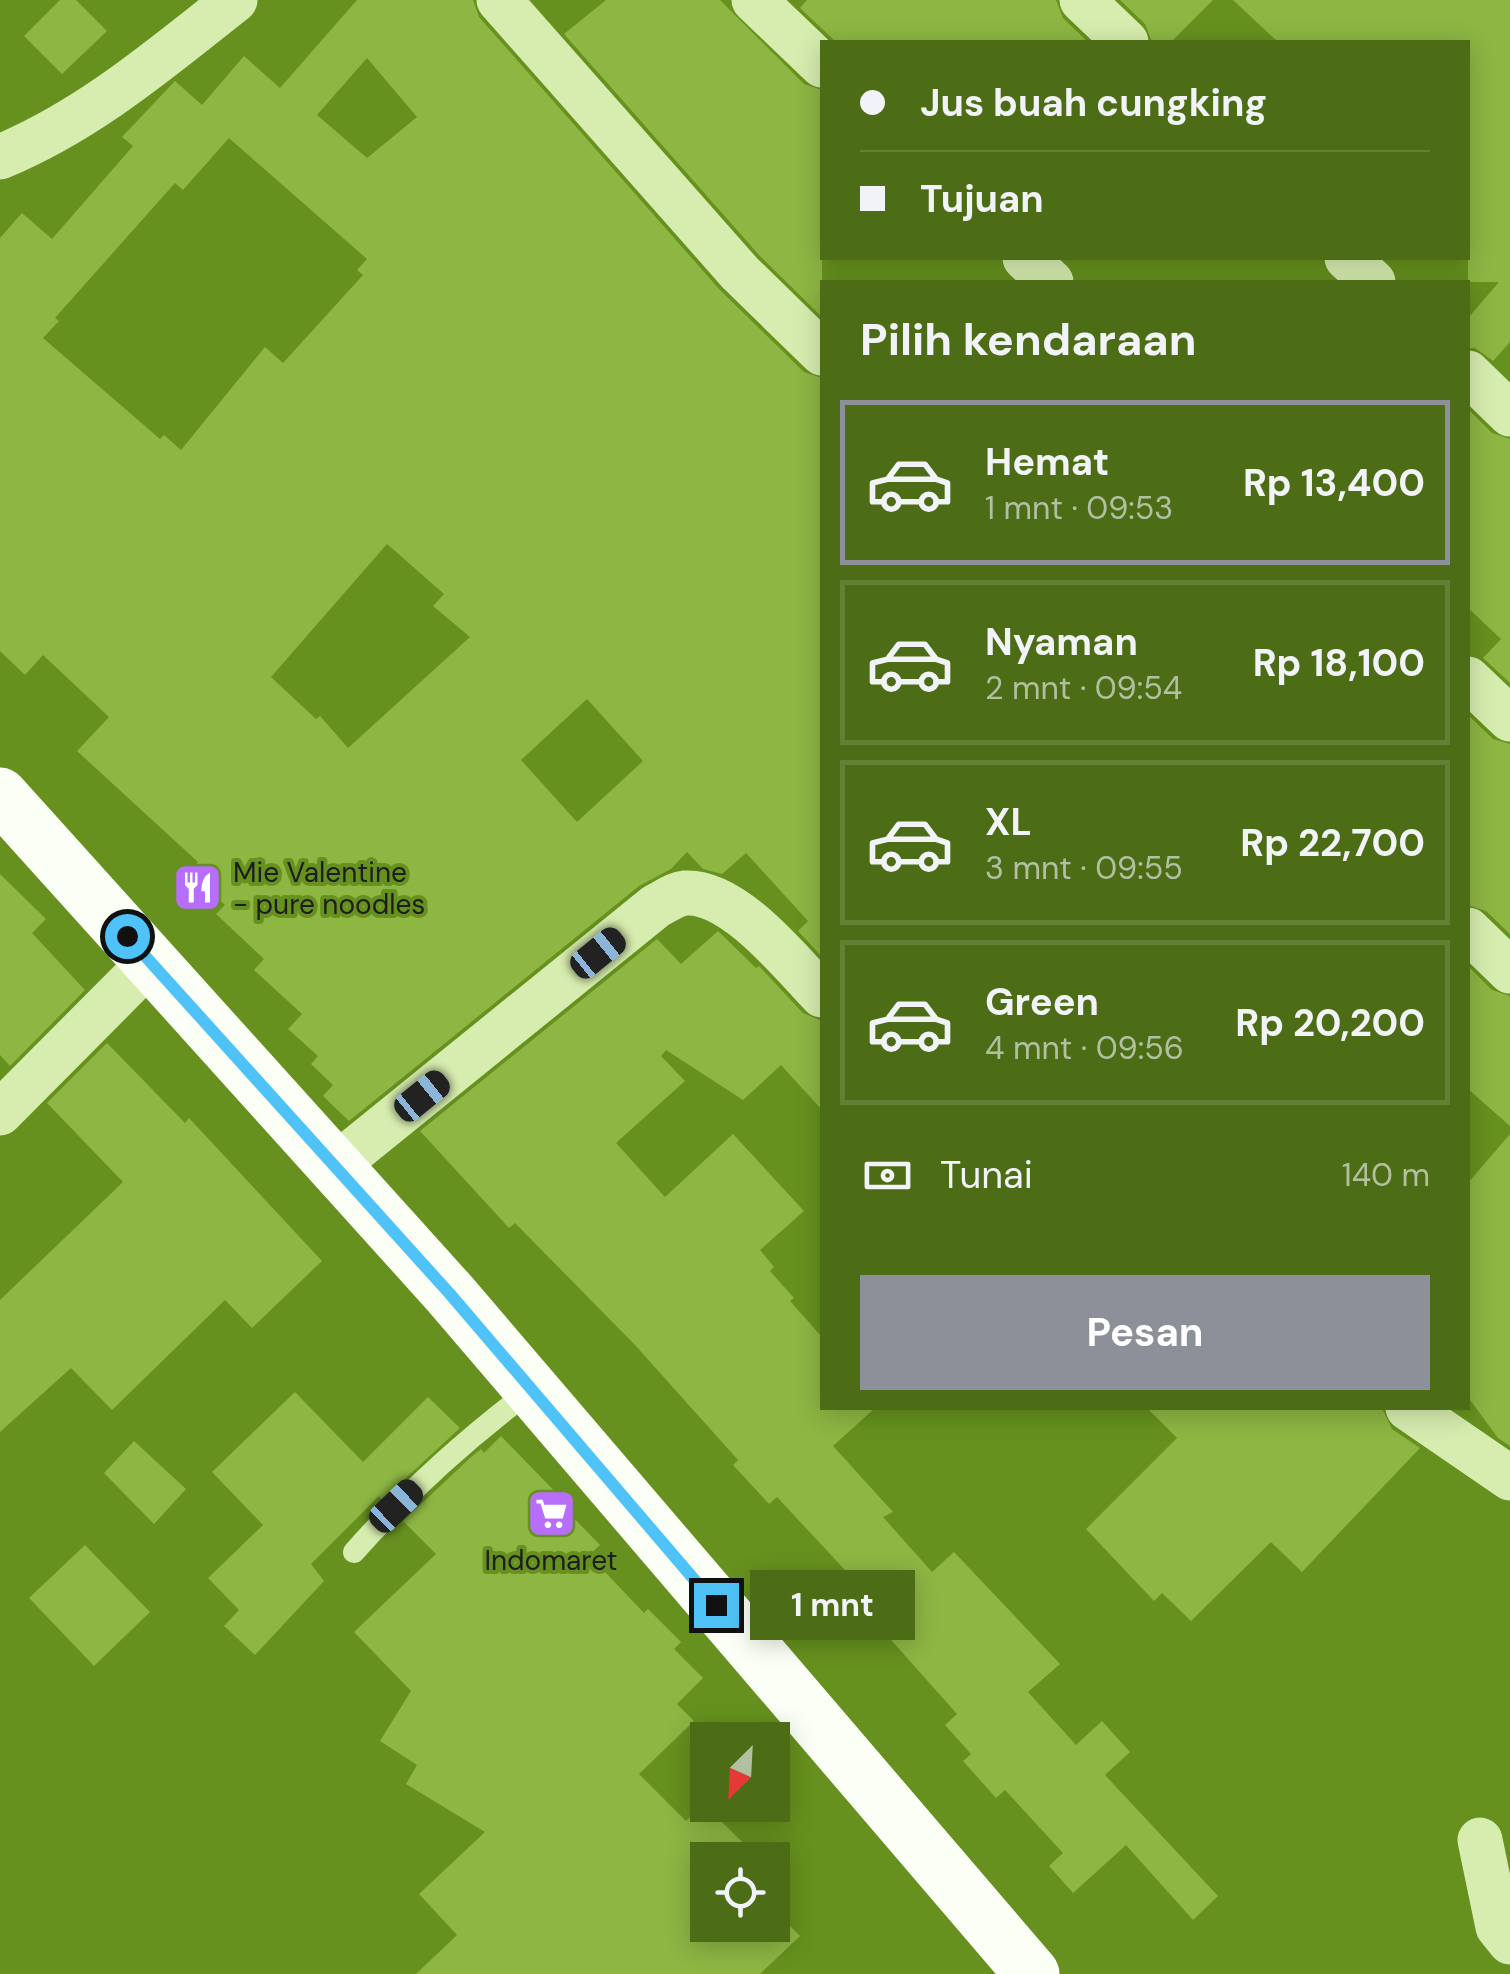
<!DOCTYPE html>
<html lang="id">
<head>
<meta charset="utf-8">
<style>
	:root { --surface:#4c6d16; --page:#53721f; --text:#f1f3f6; --muted:#b2c0a1; --line:#638035; --accent:#8c9099 }
	body { margin:0; font-family:"DM Sans",sans-serif; background:var(--page); color:var(--text); height:100vh; display:flex; flex-direction:column; font-size:38px; white-space:nowrap }
	* { box-sizing:border-box; margin:0 }
	p { font-size:32px; color:var(--muted) }
	.icon { flex:none; width:55px; height:55px; fill:none; stroke:currentColor; stroke-width:2; stroke-linecap:round; stroke-linejoin:round }
	.map { position:relative; flex:1; overflow:hidden }
	.drawer { position:absolute; left:820px; top:280px; width:650px; height:1130px; display:flex; flex-direction:column; background:var(--surface); border-radius:0px; box-shadow:0 5px 25px #0003 }
	.drawer>* { flex:none }
	.guide { position:absolute; left:820px; top:40px; width:650px; height:220px; border-radius:0px; box-shadow:0 5px 25px #0003; display:grid; align-content:center; height:220px; padding:0 40px; background:var(--surface) }
	.needle { width:65px; rotate:204deg }
	.buttons { position:absolute; left:690px; top:1722px; display:grid; gap:20px }
	.buttons a { display:grid; place-items:center; width:100px; height:100px; border-radius:0px; background:var(--surface); box-shadow:0 5px 25px #0003; font-size:50px }
	.end { position:absolute; width:45px; height:45px; margin:-22px; border:12px solid #4fc3f7; background:#111; box-shadow:0 0 0 5px #111 }
	.from { border-radius:50% }
	.bubble { position:absolute; height:70px; border-radius:0px; background:var(--surface); box-shadow:0 5px 25px #0003; font-size:32px; font-weight:700; line-height:70px; text-align:center }
	.car { position:absolute; width:30px; height:60px; margin:-30px -15px; border-radius:12px; box-shadow:0 0 8px 2px #0007; background:linear-gradient(#222 24%,#8ab4d8 0 40%,#222 0 76%,#8ab4d8 0 86%,#222 0) }
	.guide b { display:flex; align-items:center; gap:35px; height:95px; font-size:38px }
	.guide b+b { border-top:2px solid var(--line) }
	.guide i { width:25px; height:25px; background:var(--text) }
	ul { padding:0; list-style:none }
	li { display:flex; align-items:center; gap:30px; height:165px; margin:0 20px 15px; padding:0 20px; border:5px solid var(--line); border-radius:0px }
	li div { flex:1 }
	li b { display:block; font-size:38px }
	li em { font-style:normal; font-weight:700 }
	li.active { border-color:var(--accent) }
	li>.icon { width:90px; height:90px; stroke-width:1.5 }
	h2 { padding:0 40px; font-size:45px; line-height:120px }
	.pay { display:flex; align-items:center; gap:25px; height:110px; padding:0 40px; font-size:38px }
	.pay p { margin-inline-start:auto }
	.button { display:flex; gap:20px; margin-top:auto; padding:20px 40px }
	.button a { flex:1; height:115px; border-radius:0px; background:var(--accent); color:#fff; font-size:40px; font-weight:700; line-height:115px; text-align:center }
	.map>svg:first-child { display:block }
	.building { fill:#8db643; fill-rule:evenodd }
	.lines { fill:none; stroke-linecap:round; stroke-linejoin:round }
	.service { stroke:#d7edaf; stroke-width:22 }
	.minor { stroke:#d7edaf; stroke-width:45 }
	.primary { stroke:#fbfff5; stroke-width:55 }
	.route { stroke:#4fc3f7; stroke-width:12 }
	.labels { text-anchor:middle; dominant-baseline:central; stroke-width:8; stroke-linejoin:round; paint-order:stroke }
	.poi-label { font-size:28px; fill:#1d1d1d; stroke:#66911e; text-anchor:start }
</style>
</head>
<body>
<div class="map">
<svg width="1510" height="1974" viewBox="0 0 1510 1974">
	<rect width="100%" height="100%" fill="#66911e"/>
	<g class="building">
		<polygon points="60,0 76,0 107,31 62,74 24,36"/>
		<path d="M357,0H473L479,17L720,290L804,372L822,378V957L798,931L808,921L746,853L722,874L703,869L687,852L671,869L639,886L349,1121L323,1096L333,1085L311,1064L318,1056L288,1029L302,1014L254,970L264,959L216,914L225,905L189,871L198,862L77,751L109,717L43,655L25,675L0,651V238L22,213L52,239L133,146L122,137L175,81L202,105L244,56L280,88ZM367,58L417,117L367,158L317,115ZM229,138L367,259L357,270L363,275L283,363L265,347L181,450L164,435L160,439L43,338L59,321L55,318L175,183L183,190ZM387,544L444,594L433,606L470,637L348,748L320,716L316,719L271,677ZM587,699L643,761L577,822L521,760Z"/>
		<polygon points="606,0 720,0 804,84 822,90 822,317 759,255 564,34"/>
		<polygon points="807,0 1056,0 1063,18 1088,42 836,42 800,8"/>
		<polygon points="1120,0 1213,0 1171,42 1152,42 1145,24"/>
		<polygon points="1233,0 1510,0 1510,342 1493,361 1475,348 1468,348 1468,318 1499,282 1468,282 1468,42 1278,42"/>
		<polygon points="1468,409 1492,433 1510,439 1510,683 1483,658 1501,639 1468,608"/>
		<polygon points="1468,715 1493,739 1510,744 1510,934 1486,911 1468,905"/>
		<polygon points="0,874 46,919 32,933 85,990 10,1066 0,1055"/>
		<polygon points="718,931 756,968 759,966 803,1013 822,1021 822,1110 781,1065 743,1100 666,1050 661,1056 685,1081 616,1143 665,1197 733,1134 804,1211 760,1250 774,1267 770,1271 794,1298 790,1301 822,1337 822,1408 875,1408 833,1446 893,1512 883,1517 932,1572 954,1552 1060,1664 1028,1692 1076,1745 1102,1721 1130,1752 1105,1775 1218,1896 1193,1920 1126,1845 1073,1893 1049,1866 1063,1853 1005,1790 996,1798 963,1761 971,1754 945,1725 957,1714 876,1623 886,1614 777,1497 769,1504 733,1465 738,1460 635,1345 515,1223 509,1228 420,1131 657,939 681,964"/>
		<polygon points="1468,966 1492,990 1510,996 1510,1126 1468,1089"/>
		<polygon points="107,1043 185,1123 189,1118 322,1261 252,1328 225,1300 112,1410 71,1368 0,1432 0,1300 123,1182 47,1103"/>
		<polygon points="1510,1134 1510,1446 1498,1438 1468,1397 1468,1183"/>
		<polygon points="295,1392 363,1462 428,1397 460,1428 382,1500 379,1496 311,1564 324,1581 255,1655 224,1626 239,1610 208,1578 263,1525 212,1472"/>
		<polygon points="1147,1408 1382,1408 1392,1429 1420,1448 1302,1572 1271,1542 1191,1621 1162,1593 1154,1601 1086,1529 1177,1438"/>
		<polygon points="501,1436 569,1506 565,1509 600,1545 589,1555 644,1613 648,1609 681,1642 674,1649 703,1678 677,1704 694,1721 639,1774 686,1821 704,1804 752,1852 743,1860 708,1860 708,1925 772,1925 772,1908 800,1936 760,1974 416,1974 457,1935 419,1894 485,1832 406,1784 417,1765 380,1741 411,1691 354,1632 436,1554 403,1521 470,1458 481,1449 484,1453"/>
		<polygon points="134,1441 186,1489 154,1524 104,1473"/>
		<polygon points="85,1545 150,1612 94,1666 29,1598"/>
	</g>
	<g class="lines">
		<path class="service" d="M354,1552C408,1491 466,1439 531,1390"/>
		<g class="minor">
			<polyline points="499,0 740,273 822,353"/>
			<polyline points="754,0 822,65"/>
			<polyline points="1082,0 1126,42"/>
			<path d="M0,157C89,120 160,59 235,0"/>
			<polyline points="1025,258 1051,282"/>
			<polyline points="1347,258 1373,282"/>
			<polyline points="1468,373 1510,414"/>
			<polyline points="1468,679 1510,719"/>
			<polyline points="1468,930 1510,971"/>
			<polyline points="0,1113 150,962"/>
			<path d="M335,1166L656,906C666,901 675,894 685,893C734,890 791,963 822,995"/>
			<polyline points="1408,1408 1510,1478"/>
			<polyline points="1480,1840 1498,1927 1510,1942"/>
		</g>
		<polyline class="primary" points="0,795 450,1294 1032,1974"/>
	</g>
	<g class="lines">
		<polyline class="route" points="127,936 450,1294 716,1605"/>
	</g>
	<defs>
		<symbol id="restaurant-square" viewBox="-11 -11 22 22"><rect x="-9" y="-9" width="18" height="18" rx="4" fill="#b86efc" stroke="#66911e"/><path d="M-5-6h1v4h1v-4h1v4h1v-4h1v5L-1.5 .5V6h-2V.5L-5-1ZM5-6V6H3V1.5H1.5Q1.5-4 5-6Z" fill="#fff"/></symbol>
		<symbol id="supermarket-square" viewBox="-11 -11 22 22"><rect x="-9" y="-9" width="18" height="18" rx="4" fill="#b86efc" stroke="#66911e"/><path d="M-6-5.5h2.5l.6 2H6L4.5 2H-2.5L-4.4-4H-6ZM-1.5 3.2a1.3 1.3 0 1 0 .1 0ZM3 3.2a1.3 1.3 0 1 0 .1 0Z" fill="#fff"/></symbol>
	</defs>
	<g fill-rule="evenodd">
		<use href="#restaurant-square" x="170" y="860" width="55" height="55"/>
		<use href="#supermarket-square" x="524" y="1486" width="55" height="55"/>
	</g>
	<g class="labels">
		<g class="poi-label">
			<text x="233" y="872">Mie Valentine<tspan x="233" dy="32">- pure noodles</tspan></text>
			<text x="551" y="1560" text-anchor="middle">Indomaret</text>
		</g>
	</g>
</svg>
<div class="buttons">
<a><svg class="needle" viewBox="-14 -14 28 28"><path d="M0-13l5 13h-10z" fill="#e53935"/><path d="M0 13l5-13h-10z" fill="#b2c0a1"/></svg></a>
<a><svg class="icon" aria-label="locate" viewBox="0 0 24 24"><circle cx="12" cy="12" r="6"/><path d="M12 2v4M12 18v4M2 12h4M18 12h4"/></svg></a>
</div>
<i class="end from" style="left:127px;top:936px"></i>
<i class="end" style="left:716px;top:1605px"></i>
<div class="bubble" style="left:750px;top:1570px;width:165px">1 mnt</div>
<i class="car" style="left:598px;top:953px;rotate:51deg"></i>
<i class="car" style="left:422px;top:1096px;rotate:51deg"></i>
<i class="car" style="left:396px;top:1506px;rotate:46deg"></i>
<div class="guide">
<b><i class="from"></i>Jus buah cungking</b>
<b><i></i>Tujuan</b>
</div>
<section class="drawer">
<h2>Pilih kendaraan</h2>
<ul>
<li class="active"><svg class="icon" aria-label="car" viewBox="0 0 24 24"><path d="M5 17H2v-5l4-1 3-4h7l3 4 3 1v5h-3M9 17h6M6 11h13"/><circle cx="7" cy="17" r="2"/><circle cx="17" cy="17" r="2"/></svg><div><b>Hemat</b><p>1 mnt · 09:53</p></div><em>Rp 13,400</em></li>
<li><svg class="icon" aria-label="car" viewBox="0 0 24 24"><path d="M5 17H2v-5l4-1 3-4h7l3 4 3 1v5h-3M9 17h6M6 11h13"/><circle cx="7" cy="17" r="2"/><circle cx="17" cy="17" r="2"/></svg><div><b>Nyaman</b><p>2 mnt · 09:54</p></div><em>Rp 18,100</em></li>
<li><svg class="icon" aria-label="car" viewBox="0 0 24 24"><path d="M5 17H2v-5l4-1 3-4h7l3 4 3 1v5h-3M9 17h6M6 11h13"/><circle cx="7" cy="17" r="2"/><circle cx="17" cy="17" r="2"/></svg><div><b>XL</b><p>3 mnt · 09:55</p></div><em>Rp 22,700</em></li>
<li><svg class="icon" aria-label="car" viewBox="0 0 24 24"><path d="M5 17H2v-5l4-1 3-4h7l3 4 3 1v5h-3M9 17h6M6 11h13"/><circle cx="7" cy="17" r="2"/><circle cx="17" cy="17" r="2"/></svg><div><b>Green</b><p>4 mnt · 09:56</p></div><em>Rp 20,200</em></li>
</ul>
<div class="pay"><svg class="icon" aria-label="cash" viewBox="0 0 24 24"><path d="M3 7h18v10H3z"/><circle cx="12" cy="12" r="2"/></svg>Tunai<p>140 m</p></div>
<div class="button"><a>Pesan</a></div>
</section>
</div>
</body>
</html>
